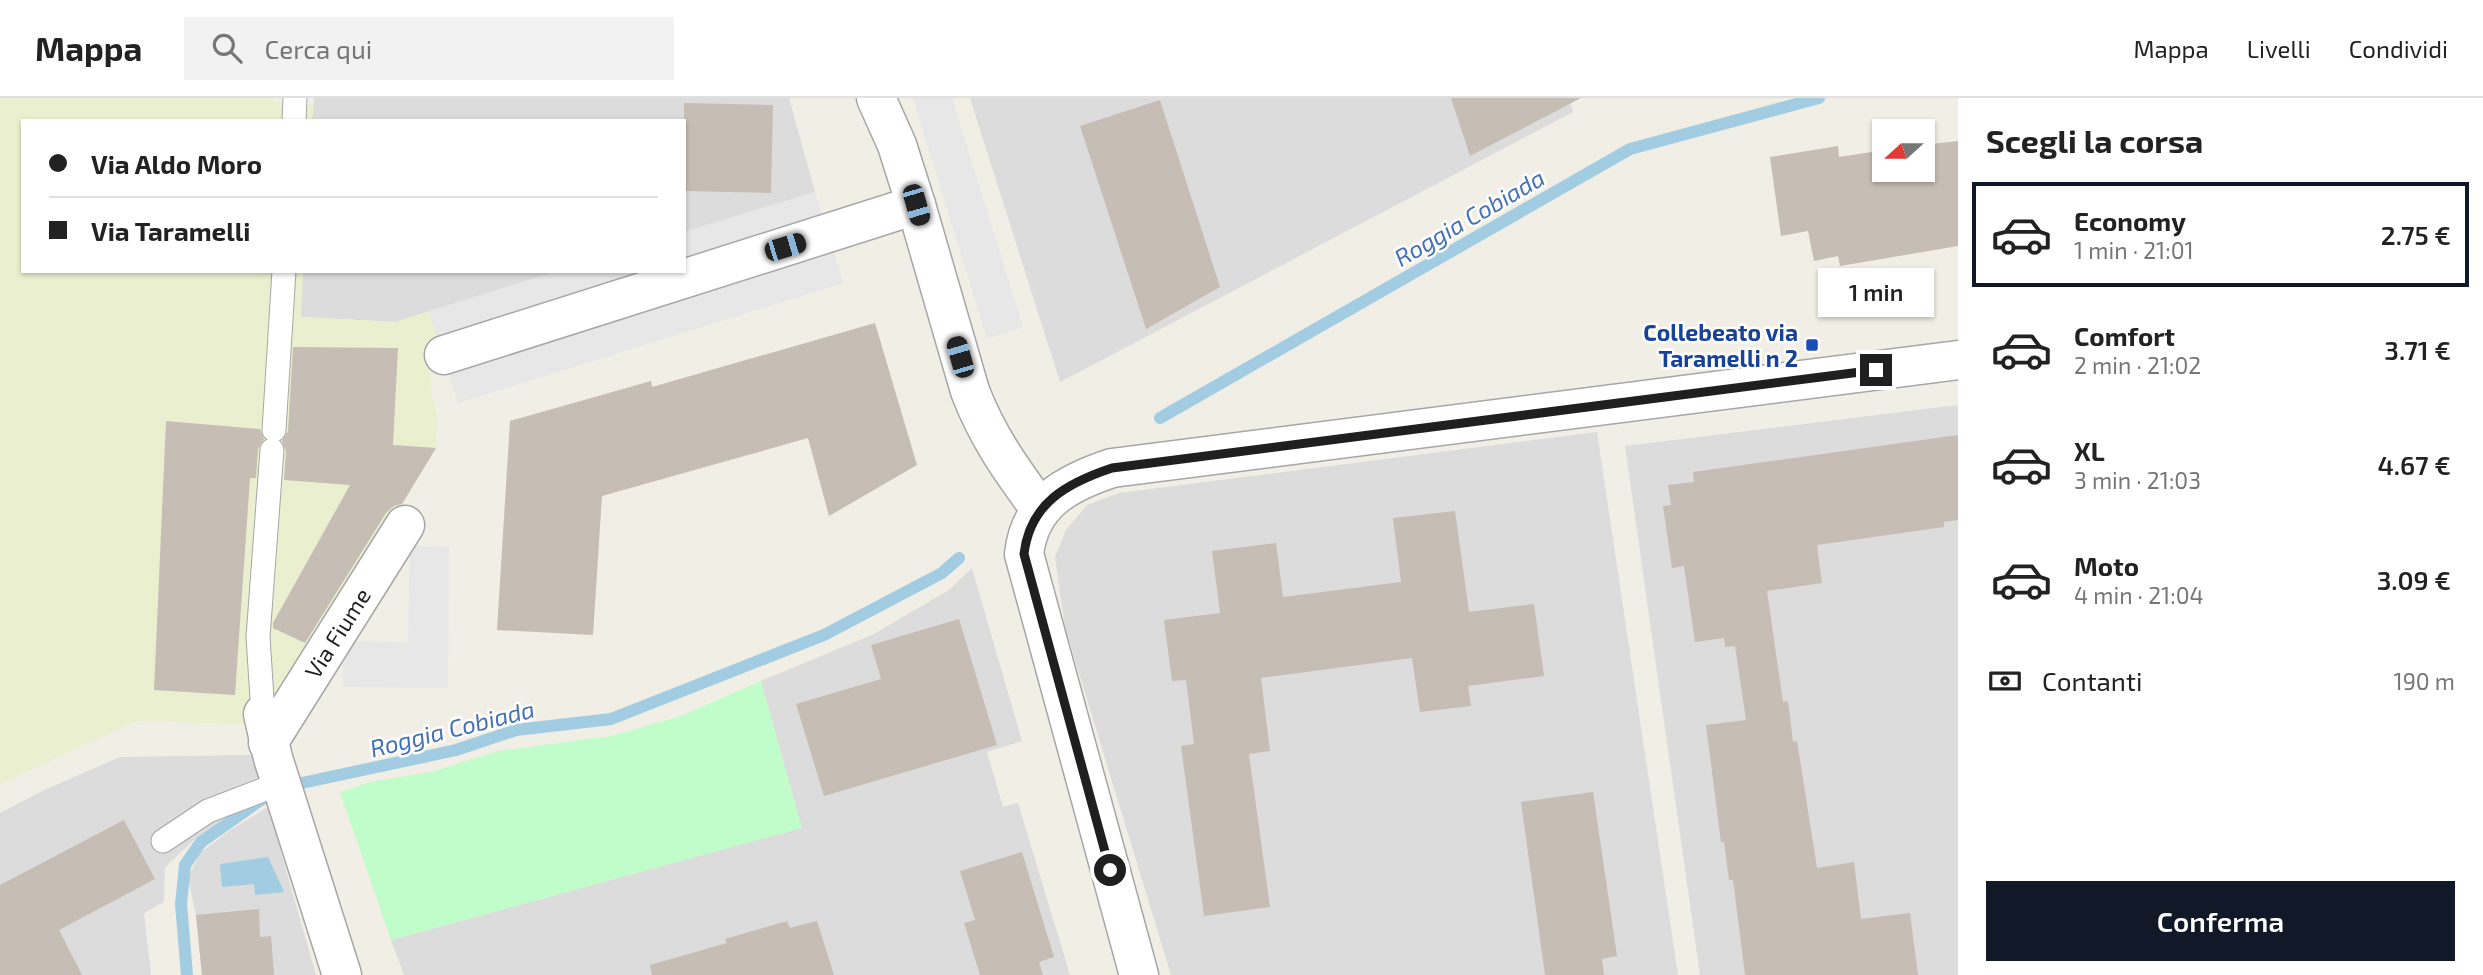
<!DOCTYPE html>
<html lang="it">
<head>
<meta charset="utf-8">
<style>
	:root { --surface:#fff; --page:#f2f2f2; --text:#222; --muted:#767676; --line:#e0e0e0; --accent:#111827 }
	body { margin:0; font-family:"Exo 2",sans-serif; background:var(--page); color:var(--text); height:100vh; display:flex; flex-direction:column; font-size:26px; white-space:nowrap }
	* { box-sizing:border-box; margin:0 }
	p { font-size:23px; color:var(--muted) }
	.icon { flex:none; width:38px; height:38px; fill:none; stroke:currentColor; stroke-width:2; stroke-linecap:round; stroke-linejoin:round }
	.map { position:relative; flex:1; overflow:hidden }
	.side { display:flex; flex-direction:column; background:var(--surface); width:525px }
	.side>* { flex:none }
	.banner { position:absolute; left:21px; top:21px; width:665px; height:154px; border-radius:0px; box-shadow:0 2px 5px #0004; display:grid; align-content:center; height:154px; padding:0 28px; background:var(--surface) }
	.needle { width:46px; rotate:249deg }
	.buttons { position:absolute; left:1872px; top:21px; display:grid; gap:14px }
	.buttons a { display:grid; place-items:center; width:63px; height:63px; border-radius:0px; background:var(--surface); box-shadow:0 2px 5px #0004; font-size:35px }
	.end { position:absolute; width:32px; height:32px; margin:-16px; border:9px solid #1f1f1f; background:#fff; box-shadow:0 0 0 4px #fff }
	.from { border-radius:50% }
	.bubble { position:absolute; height:49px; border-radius:0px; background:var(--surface); box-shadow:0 2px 5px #0004; font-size:23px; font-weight:600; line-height:49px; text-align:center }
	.car { position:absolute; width:21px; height:42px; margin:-21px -10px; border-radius:9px; box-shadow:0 0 5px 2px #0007; background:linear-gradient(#222 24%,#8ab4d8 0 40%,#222 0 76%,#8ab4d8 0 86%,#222 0) }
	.banner b { display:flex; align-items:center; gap:24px; height:66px; font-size:26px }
	.banner b+b { border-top:2px solid var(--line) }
	.banner i { width:18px; height:18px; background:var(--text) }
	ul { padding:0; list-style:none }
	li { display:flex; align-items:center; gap:21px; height:105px; margin:0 14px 10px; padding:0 14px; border:4px solid transparent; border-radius:0px }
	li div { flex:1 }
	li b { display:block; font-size:26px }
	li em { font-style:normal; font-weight:600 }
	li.active { border-color:var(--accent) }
	li>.icon { width:63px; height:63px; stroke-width:1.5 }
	h2 { padding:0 28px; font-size:32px; line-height:84px }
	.pay { display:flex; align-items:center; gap:18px; height:77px; padding:0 28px; font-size:26px }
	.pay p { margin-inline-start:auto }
	.button { display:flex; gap:14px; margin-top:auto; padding:14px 28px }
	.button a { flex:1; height:80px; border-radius:0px; background:var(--accent); color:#fff; font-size:28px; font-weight:600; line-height:80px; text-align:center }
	header { display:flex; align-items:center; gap:42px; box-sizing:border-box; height:98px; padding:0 35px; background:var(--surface); border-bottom:2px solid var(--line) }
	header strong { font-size:33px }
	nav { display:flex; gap:38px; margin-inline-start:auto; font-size:24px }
	.search { width:490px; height:63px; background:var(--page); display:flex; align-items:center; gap:18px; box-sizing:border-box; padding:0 24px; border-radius:0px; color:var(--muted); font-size:26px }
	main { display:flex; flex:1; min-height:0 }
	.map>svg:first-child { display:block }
	.residential { fill:#dddcdc }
	.farmland { fill:#eaf0cf }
	.park { fill:#c0fdcb }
	.parking { fill:#e7e7e7 }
	.water { fill:#a2cce1 }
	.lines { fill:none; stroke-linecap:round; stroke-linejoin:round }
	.stream { stroke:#a2cce1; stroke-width:12 }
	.building { fill:#c6bdb4 }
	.service-casing { stroke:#a6a6a6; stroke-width:25 }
	.minor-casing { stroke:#a6a6a6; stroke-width:41 }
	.service { stroke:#fff; stroke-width:23 }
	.minor { stroke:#fff; stroke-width:38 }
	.route { stroke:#1f1f1f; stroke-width:9 }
	.transit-dot { fill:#1a4fb4; stroke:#fff; stroke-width:2.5 }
	.labels { text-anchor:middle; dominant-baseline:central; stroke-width:5; stroke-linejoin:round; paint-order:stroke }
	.transit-label { font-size:23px; font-weight:bold; fill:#164399; stroke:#fff; text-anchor:end }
	.street-label { font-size:23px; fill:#1f1f1f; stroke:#fff }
	.water-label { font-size:24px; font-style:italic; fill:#4571b6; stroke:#fff }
</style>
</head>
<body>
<header>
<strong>Mappa</strong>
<div class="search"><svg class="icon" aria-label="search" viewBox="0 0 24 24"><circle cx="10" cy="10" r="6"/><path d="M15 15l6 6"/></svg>Cerca qui</div>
<nav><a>Mappa</a><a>Livelli</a><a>Condividi</a></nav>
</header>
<main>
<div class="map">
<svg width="1958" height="877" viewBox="0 0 1958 877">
	<rect width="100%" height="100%" fill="#f1eee5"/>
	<g class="residential">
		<polygon points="314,0 789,0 815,94 684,134 684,23 312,23"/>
		<polygon points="970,0 1569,0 1573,14 1060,284"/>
		<polygon points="303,173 558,173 396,224 300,219"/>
		<polygon points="1958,307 1958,877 1700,877 1625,348"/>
		<polygon points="1597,334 1678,877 1171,877 1065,529 1055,459 1066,432 1087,407 1119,395"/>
		<polygon points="972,470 1022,643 987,654 1003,709 1018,705 1070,877 404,877 391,842 801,730 761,583 874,536 949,492"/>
		<polygon points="252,657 263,692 197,739 165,769 164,804 144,815 151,877 0,877 0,715 42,693 120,659"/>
		<polygon points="268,709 316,877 202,877 196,817 188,780 200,755 229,733"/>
	</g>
	<polygon class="farmland" points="0,0 273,0 273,4 314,6 312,23 23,23 23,173 303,173 301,219 396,224 429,213 440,247 430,264 431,292 437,318 436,350 283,605 243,626 136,623 0,686"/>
	<polygon class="park" points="761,583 802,730 391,842 340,694 371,684 431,674 498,653 612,638 681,618"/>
	<g class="parking">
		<polygon points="913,0 952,0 1023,229 987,241"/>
		<polygon points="815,94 826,128 684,171 684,134"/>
		<polygon points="833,152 843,185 458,305 447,271"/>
		<polygon points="558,173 678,173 440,247 429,213"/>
		<polygon points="410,448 449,449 448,590 343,589 343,543 408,544"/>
	</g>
	<polygon class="water" points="268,759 284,794 255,797 254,786 222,789 220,766"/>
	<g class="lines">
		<g class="stream">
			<polyline points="1160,320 1630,51 1819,0"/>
			<polyline points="288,688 456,652 516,632 611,621 824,537 942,475 959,460"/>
			<polyline points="187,877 181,806 185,767 201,744 265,699"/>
		</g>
	</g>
	<g class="building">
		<polygon points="1451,0 1581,0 1470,58"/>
		<polygon points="1160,2 1220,189 1146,231 1080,28"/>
		<polygon points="684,5 773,7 771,95 684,93"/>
		<polygon points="1958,43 1958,148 1840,168 1838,158 1814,163 1808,133 1781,138 1770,59 1838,48 1839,59 1885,52 1885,72 1923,72 1923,47"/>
		<polygon points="875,225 917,367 829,418 808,340 602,398 593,537 497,532 510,323 651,283 652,289"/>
		<polygon points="293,249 398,250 393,347 436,350 402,406 394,408 386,415 305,545 273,530 273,525 350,387 284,382 286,353 282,343 288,333"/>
		<polygon points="166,323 260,331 264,341 258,351 256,380 250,380 235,597 154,592"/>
		<polygon points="1958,337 1958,422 1944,424 1944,429 1817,447 1822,485 1767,493 1783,604 1788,603 1793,644 1797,643 1817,770 1854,764 1861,821 1910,815 1918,877 1745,877 1733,782 1729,782 1724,744 1721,744 1706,627 1746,622 1735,548 1725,549 1724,540 1695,544 1684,468 1672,470 1663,408 1671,407 1668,387 1694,384 1693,374"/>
		<polygon points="1455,413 1469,514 1534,506 1544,578 1468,588 1471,608 1420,614 1412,560 1261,580 1270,653 1249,656 1270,809 1204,818 1181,648 1194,646 1186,582 1172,583 1164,522 1220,515 1212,453 1276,445 1283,499 1401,484 1393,420"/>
		<polygon points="959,521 997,647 824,698 796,606 881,581 871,547"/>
		<polygon points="1593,694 1617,858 1602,861 1604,877 1545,877 1521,704"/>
		<polygon points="124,722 155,781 59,832 82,877 0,877 0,787"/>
		<polygon points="1022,754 1054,859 1039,864 1043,877 980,877 964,825 975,822 960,773"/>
		<polygon points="259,811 260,839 271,838 274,877 202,877 196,817"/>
		<polygon points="787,823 790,830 817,823 834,877 652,877 650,867 727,845 725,841"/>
	</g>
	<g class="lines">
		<defs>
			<g id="service">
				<polyline points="294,23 295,0"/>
				<polyline points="274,332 284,173"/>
				<polyline points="263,616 258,539 272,352"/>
				<polyline points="163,743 208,713 281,685"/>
			</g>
			<g id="minor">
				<path d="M876,0L897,47L916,107L970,293C988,340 1011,371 1040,411"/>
				<polyline points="444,257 916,107"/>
				<polyline points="263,616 273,660 342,877"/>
				<path id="s1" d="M268,645L405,427"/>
				<path d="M1139,877L1024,456C1030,404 1067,385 1112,370L1958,262"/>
			</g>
		</defs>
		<use href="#service" class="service-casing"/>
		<use href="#minor" class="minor-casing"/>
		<use href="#service" class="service"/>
		<use href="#minor" class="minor"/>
	</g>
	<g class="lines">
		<path class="route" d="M1110,772L1024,456C1030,405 1067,385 1112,370L1876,272"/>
	</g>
	<rect class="transit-dot" x="1805" y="240" width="14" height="14" rx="3.5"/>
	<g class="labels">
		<g class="transit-label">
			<text x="1798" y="234">Collebeato via<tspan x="1798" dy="26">Taramelli n 2</tspan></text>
		</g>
		<g class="street-label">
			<text stroke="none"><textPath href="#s1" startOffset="130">Via Fiume</textPath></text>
		</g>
		<g class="water-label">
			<text transform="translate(1469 119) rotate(-30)">Roggia Cobiada</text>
			<text transform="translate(452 630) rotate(-14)">Roggia Cobiada</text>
		</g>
	</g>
</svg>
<div class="buttons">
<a><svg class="needle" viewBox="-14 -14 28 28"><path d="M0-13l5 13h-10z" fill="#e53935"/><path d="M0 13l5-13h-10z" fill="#767676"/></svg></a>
</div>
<i class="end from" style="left:1110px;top:772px"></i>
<i class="end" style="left:1876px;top:272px"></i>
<div class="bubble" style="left:1818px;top:170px;width:116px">1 min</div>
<i class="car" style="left:916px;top:107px;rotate:164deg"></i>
<i class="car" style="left:785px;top:149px;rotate:73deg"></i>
<i class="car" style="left:960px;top:259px;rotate:344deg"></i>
<div class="banner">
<b><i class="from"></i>Via Aldo Moro</b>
<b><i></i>Via Taramelli</b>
</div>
</div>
<section class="side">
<h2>Scegli la corsa</h2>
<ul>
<li class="active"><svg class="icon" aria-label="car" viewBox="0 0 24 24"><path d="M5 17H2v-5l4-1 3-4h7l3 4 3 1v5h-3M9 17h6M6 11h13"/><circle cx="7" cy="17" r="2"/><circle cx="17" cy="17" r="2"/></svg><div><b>Economy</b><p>1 min · 21:01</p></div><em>2.75 €</em></li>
<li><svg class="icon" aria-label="car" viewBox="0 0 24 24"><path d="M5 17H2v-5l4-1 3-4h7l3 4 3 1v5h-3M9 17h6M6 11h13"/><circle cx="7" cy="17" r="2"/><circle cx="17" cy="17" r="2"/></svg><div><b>Comfort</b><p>2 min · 21:02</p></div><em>3.71 €</em></li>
<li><svg class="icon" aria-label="car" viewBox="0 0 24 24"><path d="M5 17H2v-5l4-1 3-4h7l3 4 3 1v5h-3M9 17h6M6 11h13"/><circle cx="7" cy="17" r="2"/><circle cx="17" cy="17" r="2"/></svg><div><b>XL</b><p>3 min · 21:03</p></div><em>4.67 €</em></li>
<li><svg class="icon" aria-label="car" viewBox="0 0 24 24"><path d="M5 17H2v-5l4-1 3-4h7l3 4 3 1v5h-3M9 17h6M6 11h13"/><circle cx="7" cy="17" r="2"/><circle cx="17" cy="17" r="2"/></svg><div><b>Moto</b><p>4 min · 21:04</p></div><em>3.09 €</em></li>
</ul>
<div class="pay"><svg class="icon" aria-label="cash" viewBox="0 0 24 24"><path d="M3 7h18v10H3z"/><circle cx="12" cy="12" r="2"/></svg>Contanti<p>190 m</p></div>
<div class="button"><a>Conferma</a></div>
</section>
</main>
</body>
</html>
